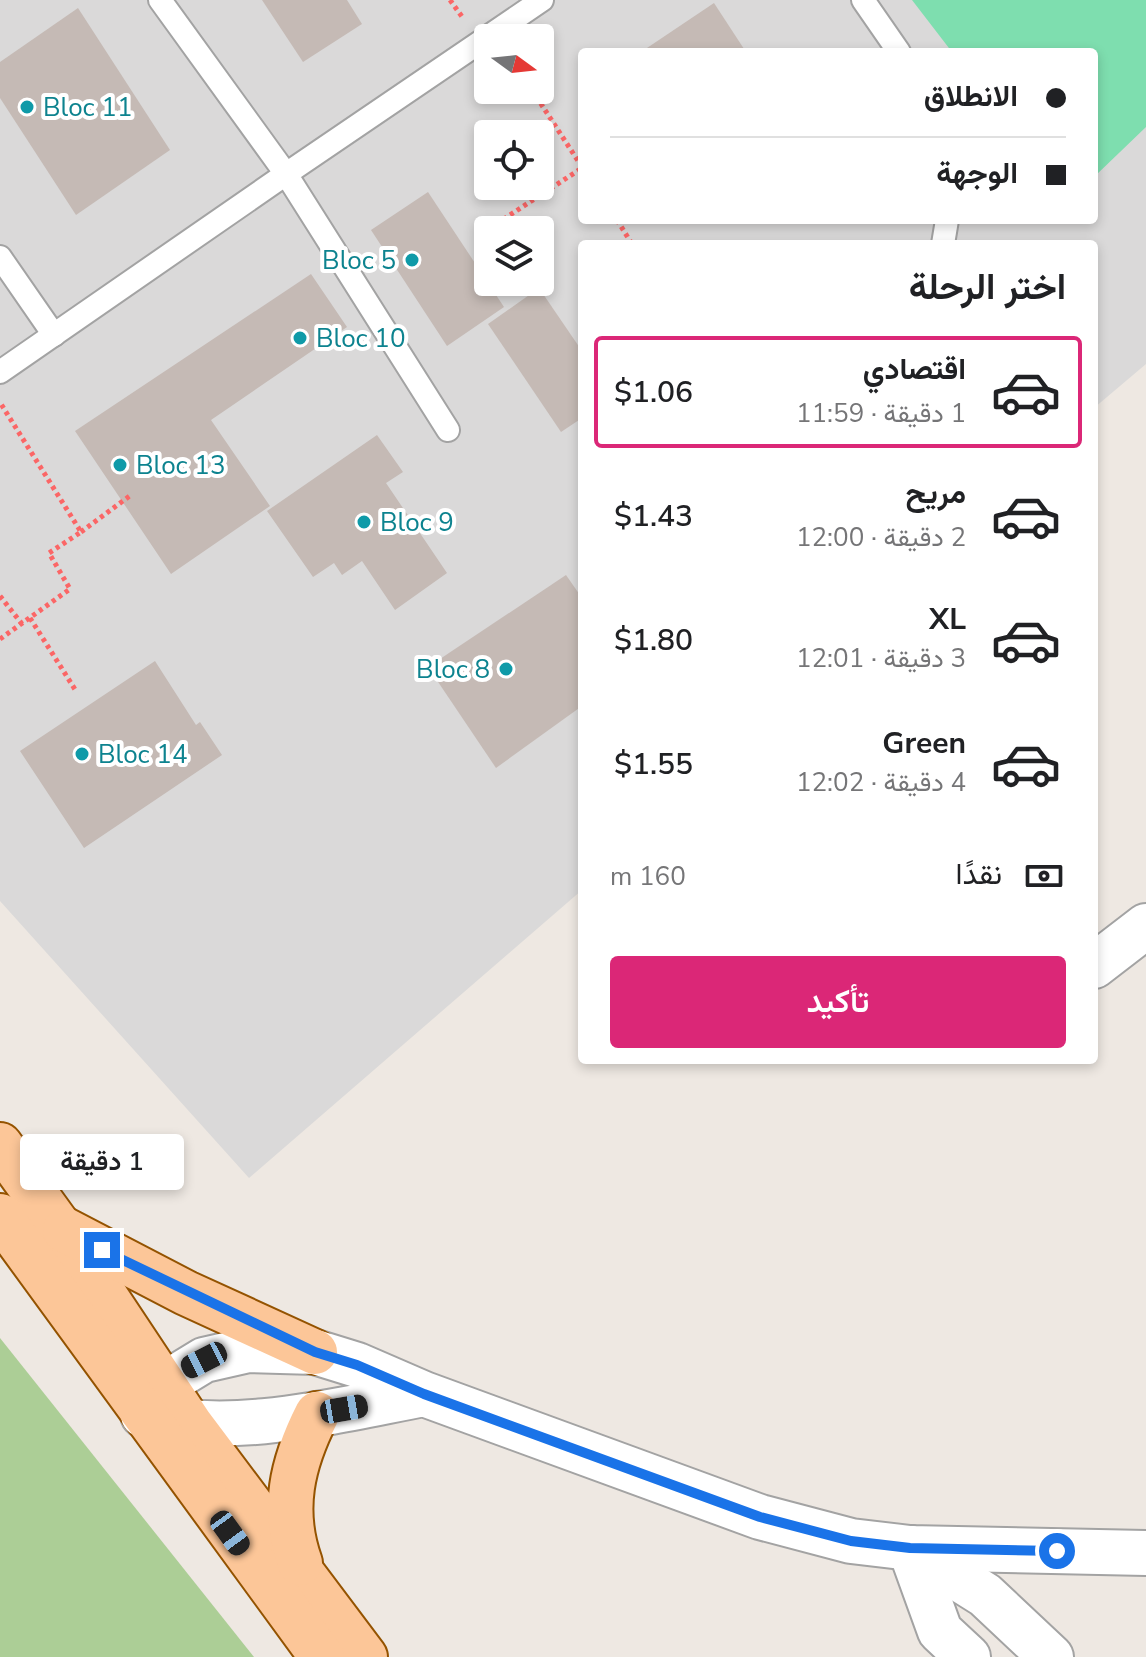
<!DOCTYPE html>
<html lang="ar">
<head>
<meta charset="utf-8">
<style>
	:root { --surface:#fff; --page:#f2f2f2; --text:#202124; --muted:#757577; --line:#e0e0e0; --accent:#db2777 }
	body { margin:0; font-family:"Nunito Sans",Vazirmatn,sans-serif; background:var(--page); color:var(--text); direction:rtl; height:100vh; display:flex; flex-direction:column; font-size:30px; white-space:nowrap }
	* { box-sizing:border-box; margin:0 }
	p { font-size:26px; color:var(--muted) }
	.icon { flex:none; width:44px; height:44px; fill:none; stroke:currentColor; stroke-width:2; stroke-linecap:round; stroke-linejoin:round }
	.map { position:relative; flex:1; overflow:hidden; direction:ltr }
	.panel { position:absolute; left:578px; top:240px; width:520px; height:824px; display:flex; flex-direction:column; background:var(--surface); border-radius:8px; box-shadow:0 4px 12px #0003; direction:rtl }
	.panel>* { flex:none }
	.guide { position:absolute; left:578px; top:48px; width:520px; height:176px; border-radius:8px; box-shadow:0 4px 12px #0003; direction:rtl; display:grid; align-content:center; height:176px; padding:0 32px; background:var(--surface) }
	.needle { width:52px; rotate:105deg }
	.controls { position:absolute; left:474px; top:24px; display:grid; gap:16px }
	.controls a { display:grid; place-items:center; width:80px; height:80px; border-radius:8px; background:var(--surface); box-shadow:0 4px 12px #0003; font-size:40px }
	.end { position:absolute; width:36px; height:36px; margin:-18px; border:10px solid #1a73e8; background:#fff; box-shadow:0 0 0 4px #fff }
	.from { border-radius:50% }
	.bubble { position:absolute; height:56px; border-radius:8px; background:var(--surface); box-shadow:0 4px 12px #0003; font-size:26px; font-weight:600; line-height:56px; text-align:center; direction:rtl }
	.car { position:absolute; width:24px; height:48px; margin:-24px -12px; border-radius:10px; box-shadow:0 0 6px 2px #0007; background:linear-gradient(#222 24%,#8ab4d8 0 40%,#222 0 76%,#8ab4d8 0 86%,#222 0) }
	.guide b { display:flex; align-items:center; gap:28px; height:76px; font-size:30px }
	.guide b+b { border-top:2px solid var(--line) }
	.guide i { width:20px; height:20px; background:var(--text) }
	ul { padding:0; list-style:none }
	li { display:flex; align-items:center; gap:24px; height:112px; margin:0 16px 12px; padding:0 16px; border:4px solid transparent; border-radius:8px }
	li div { flex:1 }
	li b { display:block; font-size:30px }
	li em { font-style:normal; font-weight:600 }
	li.on { border-color:var(--accent) }
	li>.icon { width:72px; height:72px; stroke-width:1.5 }
	h2 { padding:0 32px; font-size:36px; line-height:96px }
	.pay { display:flex; align-items:center; gap:20px; height:88px; padding:0 32px; font-size:30px }
	.pay p { margin-inline-start:auto }
	.cta { display:flex; gap:16px; margin-top:auto; padding:16px 32px }
	.cta a { flex:1; height:92px; border-radius:8px; background:var(--accent); color:#fff; font-size:32px; font-weight:600; line-height:92px; text-align:center }
	.map>svg:first-child { display:block }
	.residential { fill:#dad9d9; fill-rule:evenodd }
	.forest { fill:#acce96 }
	.pitch { fill:#7edeaf }
	.building { fill:#c5bab5 }
	.lines { fill:none; stroke-linecap:round; stroke-linejoin:round }
	.service-casing { stroke:#a3a3a3; stroke-width:26 }
	.minor-casing { stroke:#a3a3a3; stroke-width:48 }
	.tertiary-casing { stroke:#a3a3a3; stroke-width:48 }
	.primary-casing { stroke:#945300; stroke-width:48 }
	.path { stroke:#fb6666; stroke-width:5; stroke-dasharray:4 4; stroke-linecap:butt }
	.service { stroke:#fff; stroke-width:22 }
	.minor { stroke:#fff; stroke-width:44 }
	.tertiary { stroke:#fff; stroke-width:44 }
	.primary { stroke:#fcc698; stroke-width:44 }
	.route { stroke:#1a73e8; stroke-width:10 }
	.culture-dot { fill:#0f9aa8; stroke:#fff; stroke-width:3 }
	.labels { text-anchor:middle; dominant-baseline:central; stroke-width:8; stroke-linejoin:round; paint-order:stroke }
	.culture-label { font-size:26px; fill:#0d838f; stroke:#fff; text-anchor:start }
</style>
</head>
<body>
<div class="map">
<svg width="1146" height="1657" viewBox="0 0 1146 1657">
	<rect width="100%" height="100%" fill="#eee8e2"/>
	<path class="residential" d="M0,0H1146V364L1094,408V244H582V890L249,1178L0,901ZM488,38H540V90H488ZM582,52H1094V220H582ZM488,134H540V186H488ZM488,230H540V282H488Z"/>
	<polygon class="forest" points="0,1338 254,1657 0,1657"/>
	<polygon class="pitch" points="912,0 1146,0 1146,127 1094,177 1094,52 952,52"/>
	<g class="building">
		<polygon points="262,0 347,0 362,24 303,62"/>
		<polygon points="714,3 746,52 641,52"/>
		<polygon points="78,8 170,150 76,215 0,98 0,62"/>
		<polygon points="428,192 504,307 447,346 371,230"/>
		<polygon points="311,274 347,327 211,420 270,506 171,574 75,431"/>
		<polygon points="539,288 582,351 582,418 561,432 488,324"/>
		<polygon points="377,435 403,472 386,483 447,573 395,610 362,561 342,575 334,563 313,577 267,511"/>
		<polygon points="566,575 582,598 582,706 496,768 428,667"/>
		<polygon points="155,661 196,725 200,722 222,755 84,848 20,751"/>
	</g>
	<g class="lines">
		<defs>
			<g id="service">
				<polyline points="863,0 899,52"/>
				<polyline points="943,244 947,220"/>
				<polyline points="0,257 54,335"/>
				<polyline points="0,372 286,174 160,0"/>
				<polyline points="448,430 286,174 542,0"/>
			</g>
			<g id="minor">
				<polyline points="1094,966 1146,926"/>
				<polyline points="910,1548 985,1595 1051,1657"/>
				<polyline points="910,1548 940,1631 968,1657"/>
			</g>
			<path id="tertiary" d="M424,1394C333,1411 234,1437 143,1415L163,1385L204,1360L248,1350L315,1352L357,1365L424,1394L760,1517L851,1541L910,1548L1146,1553"/>
			<g id="primary">
				<polyline points="0,1145 60,1228 190,1424 365,1657"/>
				<polyline points="0,1216 322,1657"/>
				<polyline points="65,1230 186,1293 315,1352"/>
				<path d="M300,1563C281,1510 292,1463 317,1414"/>
			</g>
		</defs>
		<use href="#service" class="service-casing"/>
		<use href="#minor" class="minor-casing"/>
		<use href="#tertiary" class="tertiary-casing"/>
		<use href="#primary" class="primary-casing"/>
		<g class="path">
			<polyline points="450,0 463,18"/>
			<polyline points="532,90 582,167"/>
			<polyline points="617,220 632,244"/>
			<polyline points="490,228 582,168"/>
			<polyline points="81,532 131,495"/>
			<polyline points="0,596 22,624"/>
			<polyline points="30,618 76,691"/>
			<polyline points="0,639 70,589 49,553 81,532 1,404"/>
		</g>
		<use href="#service" class="service"/>
		<use href="#minor" class="minor"/>
		<use href="#tertiary" class="tertiary"/>
		<use href="#primary" class="primary"/>
	</g>
	<g class="lines">
		<polyline class="route" points="102,1250 315,1352 357,1365 424,1394 760,1517 851,1541 910,1548 1057,1551"/>
	</g>
	<g class="culture-dot">
		<circle cx="27" cy="107" r="8"/>
		<circle cx="412" cy="260" r="8"/>
		<circle cx="300" cy="338" r="8"/>
		<circle cx="120" cy="465" r="8"/>
		<circle cx="364" cy="522" r="8"/>
		<circle cx="506" cy="669" r="8"/>
		<circle cx="82" cy="754" r="8"/>
	</g>
	<g class="labels">
		<g class="culture-label">
			<text x="43" y="107">Bloc 11</text>
			<text x="396" y="260" text-anchor="end">Bloc 5</text>
			<text x="316" y="338">Bloc 10</text>
			<text x="136" y="465">Bloc 13</text>
			<text x="380" y="522">Bloc 9</text>
			<text x="490" y="669" text-anchor="end">Bloc 8</text>
			<text x="98" y="754">Bloc 14</text>
		</g>
	</g>
</svg>
<div class="controls">
<a><svg class="needle" viewBox="-14 -14 28 28"><path d="M0-13l5 13h-10z" fill="#e53935"/><path d="M0 13l5-13h-10z" fill="#757577"/></svg></a>
<a><svg class="icon" aria-label="locate" viewBox="0 0 24 24"><circle cx="12" cy="12" r="6"/><path d="M12 2v4M12 18v4M2 12h4M18 12h4"/></svg></a>
<a><svg class="icon" aria-label="layers" viewBox="0 0 24 24"><path d="M12 4l9 5-9 5-9-5zM3 14l9 5 9-5"/></svg></a>
</div>
<i class="end from" style="left:1057px;top:1551px"></i>
<i class="end" style="left:102px;top:1250px"></i>
<div class="bubble" style="left:20px;top:1134px;width:164px">1 دقيقة</div>
<i class="car" style="left:204px;top:1360px;rotate:243deg"></i>
<i class="car" style="left:344px;top:1409px;rotate:80deg"></i>
<i class="car" style="left:230px;top:1533px;rotate:144deg"></i>
<div class="guide">
<b><i class="from"></i>الانطلاق</b>
<b><i></i>الوجهة</b>
</div>
<section class="panel">
<h2>اختر الرحلة</h2>
<ul>
<li class="on"><svg class="icon" aria-label="car" viewBox="0 0 24 24"><path d="M5 17H2v-5l4-1 3-4h7l3 4 3 1v5h-3M9 17h6M6 11h13"/><circle cx="7" cy="17" r="2"/><circle cx="17" cy="17" r="2"/></svg><div><b>اقتصادي</b><p>1 دقيقة · 11:59</p></div><em>$1.06</em></li>
<li><svg class="icon" aria-label="car" viewBox="0 0 24 24"><path d="M5 17H2v-5l4-1 3-4h7l3 4 3 1v5h-3M9 17h6M6 11h13"/><circle cx="7" cy="17" r="2"/><circle cx="17" cy="17" r="2"/></svg><div><b>مريح</b><p>2 دقيقة · 12:00</p></div><em>$1.43</em></li>
<li><svg class="icon" aria-label="car" viewBox="0 0 24 24"><path d="M5 17H2v-5l4-1 3-4h7l3 4 3 1v5h-3M9 17h6M6 11h13"/><circle cx="7" cy="17" r="2"/><circle cx="17" cy="17" r="2"/></svg><div><b>XL</b><p>3 دقيقة · 12:01</p></div><em>$1.80</em></li>
<li><svg class="icon" aria-label="car" viewBox="0 0 24 24"><path d="M5 17H2v-5l4-1 3-4h7l3 4 3 1v5h-3M9 17h6M6 11h13"/><circle cx="7" cy="17" r="2"/><circle cx="17" cy="17" r="2"/></svg><div><b>Green</b><p>4 دقيقة · 12:02</p></div><em>$1.55</em></li>
</ul>
<div class="pay"><svg class="icon" aria-label="cash" viewBox="0 0 24 24"><path d="M3 7h18v10H3z"/><circle cx="12" cy="12" r="2"/></svg>نقدًا<p>160 m</p></div>
<div class="cta"><a>تأكيد</a></div>
</section>
</div>
</body>
</html>
